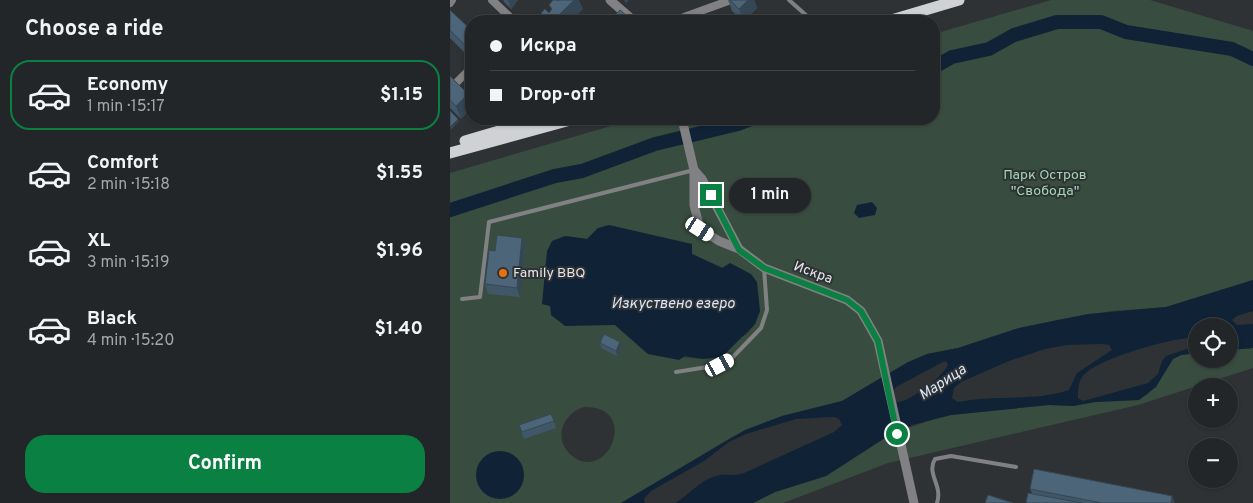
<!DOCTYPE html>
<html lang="en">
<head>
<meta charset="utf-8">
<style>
	:root { --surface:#232628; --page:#2b2e30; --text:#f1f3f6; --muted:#a3a5a8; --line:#404345; --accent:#0b8043 }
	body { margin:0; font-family:Overpass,sans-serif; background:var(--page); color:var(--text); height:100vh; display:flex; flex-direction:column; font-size:19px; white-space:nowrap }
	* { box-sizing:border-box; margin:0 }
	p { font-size:16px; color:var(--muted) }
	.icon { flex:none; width:28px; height:28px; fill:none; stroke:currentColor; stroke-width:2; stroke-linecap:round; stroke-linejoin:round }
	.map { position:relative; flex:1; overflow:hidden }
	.drawer { display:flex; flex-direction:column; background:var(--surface); width:450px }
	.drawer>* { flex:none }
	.banner { position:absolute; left:15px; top:15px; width:475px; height:110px; border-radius:20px; box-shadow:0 1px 4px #0004,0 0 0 1px var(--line); display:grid; align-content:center; height:110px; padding:0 25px; background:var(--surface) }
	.controls { position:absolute; left:738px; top:318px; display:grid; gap:10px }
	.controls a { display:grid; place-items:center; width:50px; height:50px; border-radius:50%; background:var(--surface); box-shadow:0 1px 4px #0004,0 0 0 1px var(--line); font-size:25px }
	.end { position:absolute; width:22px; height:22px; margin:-11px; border:6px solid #0b8043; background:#fff; box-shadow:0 0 0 2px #fff }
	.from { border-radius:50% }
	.bubble { position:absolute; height:35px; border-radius:18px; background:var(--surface); box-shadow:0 1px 4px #0004,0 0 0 1px var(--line); font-size:16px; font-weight:700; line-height:35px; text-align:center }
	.car { position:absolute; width:15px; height:30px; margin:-15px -8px; border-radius:6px; box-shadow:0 0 4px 1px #0007; background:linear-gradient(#fff 24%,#345 0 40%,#fff 0 76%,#345 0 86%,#fff 0) }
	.banner b { display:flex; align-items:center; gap:18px; height:48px; font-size:19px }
	.banner b+b { border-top:1px solid var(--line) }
	.banner i { width:12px; height:12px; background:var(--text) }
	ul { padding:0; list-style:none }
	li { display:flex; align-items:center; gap:15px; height:70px; margin:0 10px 8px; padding:0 15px; border:2px solid transparent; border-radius:20px }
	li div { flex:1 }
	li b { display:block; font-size:19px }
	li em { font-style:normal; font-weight:700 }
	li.current { border-color:var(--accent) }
	li>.icon { width:45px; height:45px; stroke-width:1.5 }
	h2 { padding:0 25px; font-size:22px; line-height:60px }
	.cta { display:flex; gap:10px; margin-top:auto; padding:10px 25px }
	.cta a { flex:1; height:58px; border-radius:20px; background:var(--accent); color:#fff; font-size:20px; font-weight:700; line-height:58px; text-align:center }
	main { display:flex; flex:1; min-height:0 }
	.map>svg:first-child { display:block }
	.green { fill:#384d3f; fill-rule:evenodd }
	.water { fill:#102336; fill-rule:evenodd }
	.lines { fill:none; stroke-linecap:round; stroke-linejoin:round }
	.river { stroke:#102336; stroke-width:14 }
	.service { stroke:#818183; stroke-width:4 }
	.minor { stroke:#818183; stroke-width:8 }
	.tertiary { stroke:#818183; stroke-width:9 }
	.primary { stroke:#cfd1d5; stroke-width:11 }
	.wall { fill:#415768 }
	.shaded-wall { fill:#354755 }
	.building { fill:#4c6579; stroke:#354755 }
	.route { stroke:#0b8043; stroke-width:6 }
	.food-dot { fill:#e8710a; stroke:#2f3235; stroke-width:2 }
	.labels { text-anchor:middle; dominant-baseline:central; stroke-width:4; stroke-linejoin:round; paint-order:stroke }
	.park-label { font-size:14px; fill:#a2d7b4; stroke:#2f3235 }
	.poi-label { font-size:14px; fill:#e3e5e7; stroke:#2f3235; text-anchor:start }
	.street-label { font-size:14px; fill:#e3e5e7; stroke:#2f3235 }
	.water-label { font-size:15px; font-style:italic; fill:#d6e6f8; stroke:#2f3235 }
</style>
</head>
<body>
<main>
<section class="drawer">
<h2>Choose a ride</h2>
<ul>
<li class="current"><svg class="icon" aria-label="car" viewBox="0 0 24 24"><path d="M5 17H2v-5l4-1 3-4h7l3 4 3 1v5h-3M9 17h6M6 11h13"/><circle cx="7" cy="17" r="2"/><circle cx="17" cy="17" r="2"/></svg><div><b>Economy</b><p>1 min · 15:17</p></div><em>$1.15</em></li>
<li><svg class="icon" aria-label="car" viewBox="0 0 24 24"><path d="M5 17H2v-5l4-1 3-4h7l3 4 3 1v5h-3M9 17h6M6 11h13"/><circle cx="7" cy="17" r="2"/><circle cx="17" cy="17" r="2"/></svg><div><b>Comfort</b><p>2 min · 15:18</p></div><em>$1.55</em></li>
<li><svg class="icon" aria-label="car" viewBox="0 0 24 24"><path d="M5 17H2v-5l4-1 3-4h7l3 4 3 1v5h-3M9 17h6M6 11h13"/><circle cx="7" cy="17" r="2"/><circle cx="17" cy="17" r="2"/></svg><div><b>XL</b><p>3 min · 15:19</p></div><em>$1.96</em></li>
<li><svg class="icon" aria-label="car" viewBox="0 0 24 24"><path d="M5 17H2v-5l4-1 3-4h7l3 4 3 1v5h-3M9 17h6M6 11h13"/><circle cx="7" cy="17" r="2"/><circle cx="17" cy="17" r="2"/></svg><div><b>Black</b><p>4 min · 15:20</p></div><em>$1.40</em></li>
</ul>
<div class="cta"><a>Confirm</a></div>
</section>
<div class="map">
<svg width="803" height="503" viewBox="0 0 803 503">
	<rect width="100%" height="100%" fill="#2f3235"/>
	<g class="green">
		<path d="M601,0H700L803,31V280L716,307L662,311L612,319L569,328L508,348L477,354L439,373L392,401L332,416L282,437L171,503H0V173L185,119H484V34ZM148,228L242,244V254L273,268L310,311L305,324L297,334L253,359L198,354L165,325L101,315V306L92,304L115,236L137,239ZM134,407C191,405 158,486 121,455C102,438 114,413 134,407Z"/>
		<polygon points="803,348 803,368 688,405 438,463 333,503 303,503 325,492 376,476 441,434 484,419 501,415 599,405 623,406 645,402 689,400 699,393 723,359 731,355 746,353 746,359 779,359 779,350"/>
	</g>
	<g class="water">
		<polygon points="422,202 427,208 425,215 409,218 404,213 407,205"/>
		<polygon points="159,225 242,244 242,254 272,268 280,263 301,274 307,282 310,311 305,324 272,357 253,359 235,356 229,360 198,354 165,325 115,326 101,315 100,306 92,304 97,251 102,241 115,236 137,239 148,228"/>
		<path d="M803,280V311L787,316L782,320L787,325L803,324V348L779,350V326H746V338C726,336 645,359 633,376C628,382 628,390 628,398L633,401L698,383L708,374L712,361L716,356L746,346V353L731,355L723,359L706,387L689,400L645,402L623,406L599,405L501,415L462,425L441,434L376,476L325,492L303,503H225C239,495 250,480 266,476C274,473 283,477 294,473L384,432L392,425L389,419L384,417L346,419L296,434L279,442L254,461L201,491L194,499L195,503H171L295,430L332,416L392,401L458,362L477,354L508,348L569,328L638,314L716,307ZM652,344L659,345L662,350L627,373L619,390C583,402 545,394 508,402L502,398L504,388L511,382L559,361L595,349L617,345ZM495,361L498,364C495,376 457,404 446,402L443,391L446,387Z"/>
		<circle cx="50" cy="475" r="24"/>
	</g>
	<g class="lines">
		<g class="river">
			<polyline points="484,67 502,57 539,49 564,35 607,22 651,22 676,32 782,49 803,59"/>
			<polyline points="0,210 105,176 132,171 205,144 288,124 301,119"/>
		</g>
		<g class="service">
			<polyline points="339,0 357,16"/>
			<polyline points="12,299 30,297 39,222 244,170"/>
			<polyline points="226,372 270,365 281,359 311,328 317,310 314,268"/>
			<path d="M487,503C493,485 476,474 485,459L501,456L566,467"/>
		</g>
		<g class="minor">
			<polyline points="42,0 64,21"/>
			<polyline points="0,3 2,0"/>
			<polyline points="230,21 234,17 281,0"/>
			<polyline points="6,83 21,68"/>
		</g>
		<g class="tertiary">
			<polyline points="160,0 184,21"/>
			<polyline points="232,119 244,170 244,205 250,229 269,241 289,249 314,268 397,300 411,311 428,341 464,503"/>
			<polyline points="244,170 252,179 289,249"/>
		</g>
		<g class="primary">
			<polyline points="438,21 509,0"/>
			<polyline points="15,141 90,119"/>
			<polyline points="0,153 124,119"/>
		</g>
	</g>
	<g class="wall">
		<polygon points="53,0 68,0 61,9 55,3"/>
		<polygon points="278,0 304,0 307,8 295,21 293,21 282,11"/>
		<polygon points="0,10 21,30 21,59 0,38"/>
		<polygon points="0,76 11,119 0,108"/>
		<polygon points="72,238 75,247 70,297 38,294 35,284"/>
		<polygon points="170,342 172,347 167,356 151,348 150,343"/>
		<polygon points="101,414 106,428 74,439 69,425"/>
		<polygon points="580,489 725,503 576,503 582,493"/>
	</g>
	<g class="shaded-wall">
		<polygon points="58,0 68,0 61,9"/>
		<polygon points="124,0 129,0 133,9 121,21 103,21"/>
		<polygon points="174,0 179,0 176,4"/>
		<polygon points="298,0 304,0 307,8 295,21 294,21 289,9"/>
		<polygon points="178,17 179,21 174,21"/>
		<polygon points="21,41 21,59 16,46"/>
		<polygon points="18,94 21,103 21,109 11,119 6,106"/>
		<polygon points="8,119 9,121 1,130 0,127"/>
		<polygon points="72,238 75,247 70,297 67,288"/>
		<polygon points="170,342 172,347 167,356 166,351"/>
		<polygon points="722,496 725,503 721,503"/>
	</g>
	<g class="building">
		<polygon points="103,0 107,0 108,1 109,0 124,0 103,21 82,21 86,18 89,20 93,16 91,13 95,9 99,13 102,9 99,5"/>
		<polygon points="280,0 298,0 289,9"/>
		<polygon points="0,10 21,30 21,41 16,46 0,30"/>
		<polygon points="170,10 178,17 174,21 163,21 161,19"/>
		<polygon points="144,14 152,21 136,21"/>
		<polygon points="0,76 18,94 6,106 0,100"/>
		<polygon points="0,111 8,119 0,127"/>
		<polygon points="47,235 72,238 67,288 35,284 39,250 45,251"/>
		<polygon points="154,334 170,342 166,351 150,343"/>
		<polygon points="101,414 104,421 72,432 69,425"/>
		<polygon points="584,469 722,496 721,503 652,503 580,489"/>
		<polygon points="578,493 632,503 576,503"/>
		<polygon points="538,495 563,503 535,503"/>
	</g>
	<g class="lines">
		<polyline class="route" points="261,195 289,250 314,268 397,300 411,311 428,341 447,434"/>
	</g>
	<circle class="food-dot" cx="53" cy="273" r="5"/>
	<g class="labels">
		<g class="park-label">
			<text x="595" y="175">Парк Остров<tspan x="595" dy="16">"Свобода"</tspan></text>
		</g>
		<g class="poi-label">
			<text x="63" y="273">Family BBQ</text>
		</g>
		<g class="street-label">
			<text transform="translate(363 273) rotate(20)">Искра</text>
		</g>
		<g class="water-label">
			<text x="223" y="304">Изкуствено езеро</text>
			<text transform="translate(493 383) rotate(-33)">Марица</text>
		</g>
	</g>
</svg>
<div class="controls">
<a><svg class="icon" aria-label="locate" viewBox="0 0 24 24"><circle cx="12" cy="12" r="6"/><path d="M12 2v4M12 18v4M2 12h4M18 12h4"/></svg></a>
<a>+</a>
<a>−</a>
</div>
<i class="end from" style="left:447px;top:434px"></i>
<i class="end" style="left:261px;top:195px"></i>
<div class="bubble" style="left:279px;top:178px;width:82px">1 min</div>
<i class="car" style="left:250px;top:229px;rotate:123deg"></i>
<i class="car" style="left:270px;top:365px;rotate:62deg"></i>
<div class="banner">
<b><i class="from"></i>Искра</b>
<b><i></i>Drop-off</b>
</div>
</div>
</main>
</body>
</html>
